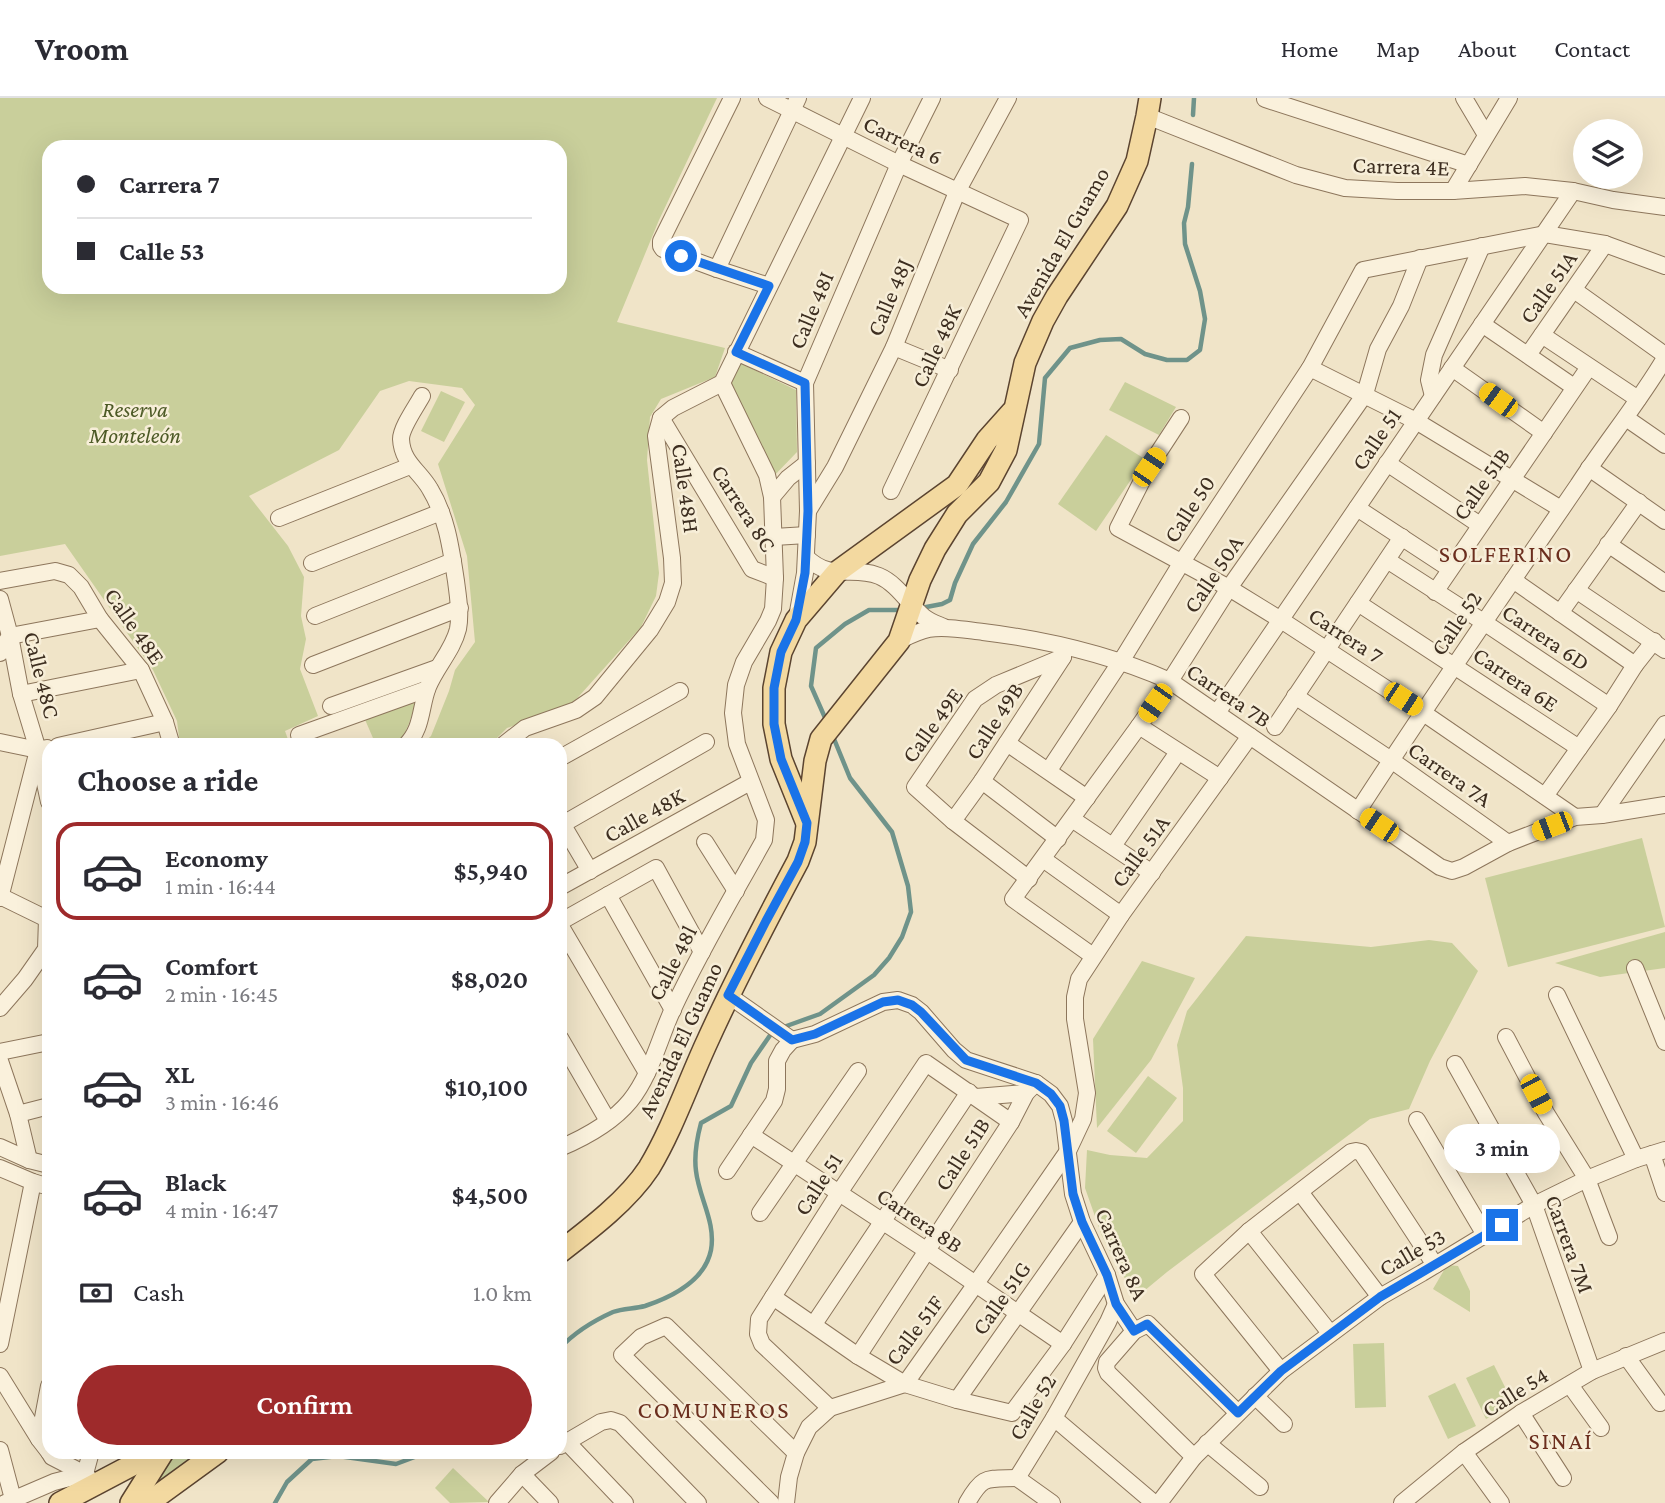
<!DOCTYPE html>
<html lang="en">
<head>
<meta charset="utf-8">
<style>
	:root { --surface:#fff; --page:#f2f2f3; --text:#2b2b33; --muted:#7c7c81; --line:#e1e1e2; --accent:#9e2a2b }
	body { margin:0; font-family:"Crimson Pro",serif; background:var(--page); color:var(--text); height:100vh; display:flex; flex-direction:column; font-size:26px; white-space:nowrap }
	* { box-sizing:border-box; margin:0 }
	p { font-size:23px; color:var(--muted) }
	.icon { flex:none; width:38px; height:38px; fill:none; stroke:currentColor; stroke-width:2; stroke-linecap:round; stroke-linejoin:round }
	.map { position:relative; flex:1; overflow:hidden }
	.details { position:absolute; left:42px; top:640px; width:525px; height:721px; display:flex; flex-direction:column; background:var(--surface); border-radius:21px; box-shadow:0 7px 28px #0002 }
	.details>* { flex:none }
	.banner { position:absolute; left:42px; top:42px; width:525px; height:154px; border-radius:21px; box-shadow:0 7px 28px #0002; display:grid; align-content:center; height:154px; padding:0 35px; background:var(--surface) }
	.buttons { position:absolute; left:1573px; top:21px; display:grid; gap:14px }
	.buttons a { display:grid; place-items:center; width:70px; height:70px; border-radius:50%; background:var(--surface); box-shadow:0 7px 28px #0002; font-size:35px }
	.end { position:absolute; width:32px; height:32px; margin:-16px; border:9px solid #1a73e8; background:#fff; box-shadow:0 0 0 4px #fff }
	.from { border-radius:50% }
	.bubble { position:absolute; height:49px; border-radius:24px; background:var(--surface); box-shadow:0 7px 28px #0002; font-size:23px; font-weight:600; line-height:49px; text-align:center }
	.car { position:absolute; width:21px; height:42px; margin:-21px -10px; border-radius:9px; box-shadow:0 0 5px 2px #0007; background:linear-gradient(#f5c518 24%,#345 0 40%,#f5c518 0 76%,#345 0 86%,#f5c518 0) }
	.banner b { display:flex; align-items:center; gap:24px; height:66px; font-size:26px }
	.banner b+b { border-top:2px solid var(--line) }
	.banner i { width:18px; height:18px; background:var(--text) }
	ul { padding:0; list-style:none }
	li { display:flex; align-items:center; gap:21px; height:98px; margin:0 14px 10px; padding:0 21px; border:4px solid transparent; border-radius:21px }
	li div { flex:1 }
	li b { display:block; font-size:26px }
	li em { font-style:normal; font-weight:600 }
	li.active { border-color:var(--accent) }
	li>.icon { width:63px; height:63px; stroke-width:1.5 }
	h2 { padding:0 35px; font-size:32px; line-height:84px }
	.pay { display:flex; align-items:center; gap:18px; height:77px; padding:0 35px; font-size:26px }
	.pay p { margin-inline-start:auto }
	.action { display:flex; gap:14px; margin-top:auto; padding:14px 35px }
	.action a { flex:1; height:80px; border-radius:42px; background:var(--accent); color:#fff; font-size:28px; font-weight:600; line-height:80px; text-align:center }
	header { display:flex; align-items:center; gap:42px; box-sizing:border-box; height:98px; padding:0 35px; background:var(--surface); border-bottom:2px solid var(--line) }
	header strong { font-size:33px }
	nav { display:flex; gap:38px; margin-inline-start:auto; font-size:24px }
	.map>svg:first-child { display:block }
	.green { fill:#c9cf9b; fill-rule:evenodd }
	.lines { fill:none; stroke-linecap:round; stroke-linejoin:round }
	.stream { stroke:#6f938a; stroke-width:4.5 }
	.minor-casing { stroke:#8d765c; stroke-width:18 }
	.major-casing { stroke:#5b4430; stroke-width:24 }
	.minor { stroke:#faf1dc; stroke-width:16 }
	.major { stroke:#f3d9a0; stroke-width:21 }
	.route { stroke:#1a73e8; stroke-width:9 }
	.labels { text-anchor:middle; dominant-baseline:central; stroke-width:5; stroke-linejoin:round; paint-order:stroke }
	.street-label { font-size:23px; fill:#3d2e20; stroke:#f7eed8 }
	.park-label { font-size:23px; font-style:italic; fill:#4d5a26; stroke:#f7eed8 }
	.neighbourhood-label { font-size:24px; letter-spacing:2px; fill:#6b2e1e; stroke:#f7eed8 }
</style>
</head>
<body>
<header>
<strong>Vroom</strong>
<nav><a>Home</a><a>Map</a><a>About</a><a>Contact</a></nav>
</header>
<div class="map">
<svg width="1665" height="1405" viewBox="0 0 1665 1405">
	<rect width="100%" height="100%" fill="#f0e4c8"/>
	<g class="green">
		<path d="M0,0H717L659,122L617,224L725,250L715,279L661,301L650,319L647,362L659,475L656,498L641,529L572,606L507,630L490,647H421L431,638L449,593L455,572L475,544L467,458L438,366L475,307L462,290L409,283L380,293L339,352L249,398L288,448L304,479L301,518L306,541L300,571L318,618L285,633L290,647H180L177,623L153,572L65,446L0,458ZM49,49H560V189H49Z"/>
		<polygon points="740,265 796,292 797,354 771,381 727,287"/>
		<polygon points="1125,284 1176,309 1159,337 1109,312"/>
		<polygon points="441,293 465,304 444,344 421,333"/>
		<polygon points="1106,337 1145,361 1096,433 1058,406"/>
		<path d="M417,598C414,610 406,644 393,647C388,649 381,647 376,647L363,617Z"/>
		<polygon points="1642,740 1665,829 1508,869 1485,780"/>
		<polygon points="1665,834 1665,870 1600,879 1555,865"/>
		<polygon points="1246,838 1371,849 1429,842 1452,845 1478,873 1430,963 1409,1011 1370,1021 1167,1174 1138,1198 1121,1175 1102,1138 1085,1090 1087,1052 1110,1057 1147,1060 1183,1023 1183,990 1177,947 1187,913"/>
		<polygon points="1142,863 1195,880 1151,962 1097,1030 1093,941"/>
		<polygon points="1148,978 1177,1000 1136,1055 1107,1033"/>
		<polygon points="1447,1167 1458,1168 1470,1193 1470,1214 1433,1191"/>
		<polygon points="1384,1245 1386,1309 1355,1310 1353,1246"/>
		<polygon points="1494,1267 1514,1307 1486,1321 1466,1280"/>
		<polygon points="1455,1285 1476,1328 1448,1341 1428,1298"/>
		<polygon points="185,1355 215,1355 148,1398 167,1360"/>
		<polygon points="453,1370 489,1404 450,1405 435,1390"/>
	</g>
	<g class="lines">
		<g class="stream">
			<polyline points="1193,17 1194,0"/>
			<polyline points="921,510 942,506 950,502 955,485 973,446 1006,404 1039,346 1045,280 1070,250 1100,242 1121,241 1145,256 1167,262 1187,262 1200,252 1205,221 1200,193 1185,146 1184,125 1188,109 1192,66"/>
			<polyline points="826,622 811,588 816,550 845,526 869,512 902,512"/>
			<polyline points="781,930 820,916 874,877 889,860 902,839 911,814 908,788 892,734 850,680 832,636"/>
			<path d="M560,1250C575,1234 593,1223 613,1214C623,1210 634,1211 645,1208C672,1199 705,1182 711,1152C716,1124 699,1100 696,1073C694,1058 697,1040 701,1025L731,1008L751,965L773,933"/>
			<polyline points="275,1405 287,1384 312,1361 338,1358 396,1366 428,1354"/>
		</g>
		<defs>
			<g id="minor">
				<polyline points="732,0 661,143 661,148 663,151 717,171 769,188"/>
				<polyline points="767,0 899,66 1020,122 891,393"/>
				<polyline points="1464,0 1486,37"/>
				<polyline points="1265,1 1469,67"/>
				<polyline points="1147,18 1296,77 1345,90 1397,93 1453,93 1525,88 1573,93 1613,102 1665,109"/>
				<polyline points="1453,93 1509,0"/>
				<polyline points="717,171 798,0"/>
				<polyline points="1574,192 1665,257"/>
				<polyline points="1482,226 1574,289"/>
				<polyline points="1542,237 1638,301"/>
				<polyline points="894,249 950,272"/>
				<polyline points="736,254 805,285"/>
				<polyline points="1528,257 1605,146"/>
				<polyline points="1310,270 1416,323 1561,411"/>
				<polyline points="1452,270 1544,335"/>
				<polyline points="1433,298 1429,282 1434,257 1482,148"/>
				<polyline points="661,320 752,471 775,480"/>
				<polyline points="1181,320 1149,369 1118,430 1229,490 1281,522 1422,614 1575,719"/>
				<polyline points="1626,320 1665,347"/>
				<polyline points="1387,365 1480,427"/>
				<polyline points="1589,370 1665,423"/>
				<polyline points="772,399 788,380 807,365"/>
				<polyline points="1357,410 1450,471"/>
				<polyline points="808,413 835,369 894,249 957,94 1008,0"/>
				<polyline points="279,420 410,368"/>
				<polyline points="774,439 807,437"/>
				<polyline points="1608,446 1665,485"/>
				<path d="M806,459C831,484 852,467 879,478C898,486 909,507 924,519C930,524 937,526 944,529"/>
				<polyline points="1387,462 1485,525 1609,608"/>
				<polyline points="312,465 441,414"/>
				<polyline points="1513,482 1635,567"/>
				<polyline points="0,483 55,473 69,477 81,489 100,521 141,572 165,624 172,648"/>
				<polyline points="1576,492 1665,552"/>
				<polyline points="1435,494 1589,269"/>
				<polyline points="0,501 10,538 21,596 38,652 49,704"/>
				<polyline points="1358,505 1579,650"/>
				<polyline points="1560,515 1639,404"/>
				<polyline points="315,518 453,463"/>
				<polyline points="797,519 805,475 808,413 805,285 899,66 932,0"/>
				<path d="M899,543C909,538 918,533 929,531C946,528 966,532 983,534C1049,542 1109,556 1170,583L1440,769L1452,773L1464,769L1508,745L1575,719L1602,717L1665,707"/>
				<polyline points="0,555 1,551 10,538 100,521"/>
				<polyline points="313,567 460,510"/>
				<polyline points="21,596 141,572"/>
				<polyline points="1295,598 1391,662 1508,745"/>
				<polyline points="331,608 437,570"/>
				<polyline points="1217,615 1573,93"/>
				<polyline points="1139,628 1220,680"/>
				<polyline points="1275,629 1402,439"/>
				<polyline points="299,637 427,591"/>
				<polyline points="0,644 38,652 47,650"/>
				<polyline points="1007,645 1087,700"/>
				<polyline points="58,648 165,624"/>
				<path d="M405,648C423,631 420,609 428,589C436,569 453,552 458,531C461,515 458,499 456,483C451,451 447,419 430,391C420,373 402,365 401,341C401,330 416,309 422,298"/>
				<polyline points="502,648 525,630 576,612 595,599 650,532 667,504 673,485 672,460 656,338 661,320 673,310 722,285 862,0"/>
				<polyline points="560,660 680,593"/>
				<polyline points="1049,672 1125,557 1182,464 1310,270 1363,172 1545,136 1605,146 1665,168"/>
				<polyline points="982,683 1058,741"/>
				<polyline points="1545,698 1609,608 1635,567 1654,543"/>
				<path d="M1358,713C1429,603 1504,495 1578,387C1606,344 1639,304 1665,260"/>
				<polyline points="1602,717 1665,626"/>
				<polyline points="1072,721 1152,775"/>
				<polyline points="560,722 590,773"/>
				<polyline points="953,723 982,683 1063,559"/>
				<polyline points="563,726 706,644"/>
				<polyline points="705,744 736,793"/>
				<polyline points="1113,748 1178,654"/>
				<polyline points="1043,761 1121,817"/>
				<polyline points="1029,781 953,723 915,689 975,601 996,587 1063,559"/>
				<polyline points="560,789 750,684"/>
				<polyline points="608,797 673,912"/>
				<polyline points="0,798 47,821"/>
				<polyline points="0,800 37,656"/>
				<polyline points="560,824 656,770 702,854"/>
				<polyline points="560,827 647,975"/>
				<polyline points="1093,858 1013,801 1139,628 1170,583 1229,490 1365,296 1378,251 1401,208 1420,160"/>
				<polyline points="1635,870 1665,944"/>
				<polyline points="728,897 792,942"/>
				<polyline points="1557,897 1636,1061"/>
				<polyline points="0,910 25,881 46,851 47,821 49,817"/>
				<polyline points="1506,939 1546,1015 1587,1081 1609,1139"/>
				<polyline points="560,940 608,1023"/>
				<polyline points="792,942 815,936 883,904 898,902 912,907 921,914 954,952 966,962 1036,985 1051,996 1060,1008 1064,1023 1073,1096 1082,1124 1107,1177 1116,1206 1134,1233"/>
				<polyline points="0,954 49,944"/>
				<polyline points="0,963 18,1016 29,1062"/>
				<polyline points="1455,966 1534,1107 1592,1273"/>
				<polyline points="976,999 1026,995"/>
				<polyline points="18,1016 49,1008"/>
				<polyline points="1417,1022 1485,1137"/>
				<polyline points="751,1037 926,1152 1063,1246"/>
				<polyline points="0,1049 29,1062 49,1067"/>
				<path d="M560,1050C586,1039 612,1025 630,1003C651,977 659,941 673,911C700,853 733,798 764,742L766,722L737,646L733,615L736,587L744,564L768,523L773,511L775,480L772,399L767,377L722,285"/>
				<polyline points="1652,1056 1665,1095"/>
				<polyline points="0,1070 33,1084 49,1089"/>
				<polyline points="727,1073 774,1003 777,991 777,963 783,952 792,942"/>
				<polyline points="1300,1094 1380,1199"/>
				<polyline points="760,1115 858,973"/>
				<polyline points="1249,1133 1330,1235"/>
				<polyline points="773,1199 858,1258 905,1286 957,1302 1012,1315 1063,1246 1107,1177"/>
				<polyline points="814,1226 969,994"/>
				<polyline points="0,1246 33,1084"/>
				<polyline points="858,1258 1011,1024 1026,995 1036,985"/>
				<polyline points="1626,1258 1660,1305"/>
				<polyline points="1281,1273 1203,1176 1249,1133 1351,1054 1356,1053 1361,1054 1435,1167"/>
				<polyline points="0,1278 39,1341 49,1354"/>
				<polyline points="1570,1287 1601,1330"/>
				<polyline points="1255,1298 1284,1326"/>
				<polyline points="957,1302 1082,1124"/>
				<polyline points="830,1310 762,1246 758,1236 759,1221 839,1095 926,965 1011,1024"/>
				<polyline points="1521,1315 1563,1380"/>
				<polyline points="1054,1320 1154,1405"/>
				<polyline points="39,1341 49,1288"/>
				<polyline points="566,1343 625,1405"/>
				<polyline points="1207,1345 1260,1389"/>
				<polyline points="560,1348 601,1324 611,1322 620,1325 698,1405"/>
				<polyline points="0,1352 13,1401"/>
				<polyline points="49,1354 52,1359 85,1376 88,1379"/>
				<polyline points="1464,1354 1501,1405"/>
				<polyline points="1194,1359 1108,1275 1106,1270 1107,1264 1134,1233 1148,1226 1238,1315"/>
				<polyline points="85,1376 91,1354"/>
				<polyline points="522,1376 550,1405"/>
				<polyline points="1017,1380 1054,1320 1108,1224 1116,1206"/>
				<polyline points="1017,1380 1052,1405"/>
				<polyline points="5,1405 54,1384 85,1376"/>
				<polyline points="497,1405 522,1376 551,1354"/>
				<polyline points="771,1405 622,1257 641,1239 666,1228 796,1355"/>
				<polyline points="786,1405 789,1379 796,1355 809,1329 830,1310 905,1286 975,1187 1068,1053 1083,1021 1087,995 1075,921 1075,899 1079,881 1121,817 1250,638"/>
				<path d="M967,1405C983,1377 986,1381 1017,1380"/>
				<polyline points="1159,1405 1194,1359 1281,1273 1380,1199 1422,1175 1534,1107 1587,1081 1636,1061 1665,1052"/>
				<polyline points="1402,1405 1464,1354 1521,1315 1592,1273 1665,1243"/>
			</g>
			<g id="major">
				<polyline points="806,723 781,661 774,626 774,590 781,554 796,522 837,474 957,387 987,342 1012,314"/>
				<path d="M560,1154C590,1131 628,1102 649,1070C672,1032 688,985 707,944C735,882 766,823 798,763L805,744L815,663L821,641L899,543L920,482L935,451L957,416L989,384L1006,352L1025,265L1043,223L1057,198L1117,108L1137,63L1147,18L1150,0"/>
				<polyline points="60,1405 157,1354"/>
				<polyline points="131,1405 163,1354"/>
				<polyline points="148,1405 218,1354"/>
			</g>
		</defs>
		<use href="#minor" class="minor-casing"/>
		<use href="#major" class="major-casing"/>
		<use href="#minor" class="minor"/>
		<use href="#major" class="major"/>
	</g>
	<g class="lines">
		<polyline class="route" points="681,158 769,188 736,254 805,285 808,413 805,475 796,522 781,554 774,590 774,626 781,661 807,725 805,744 798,764 766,823 728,897 792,942 815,936 883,904 898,902 912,907 921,914 966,962 1036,985 1051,996 1060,1008 1064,1023 1073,1096 1082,1124 1107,1177 1116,1206 1134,1233 1147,1226 1238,1315 1281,1273 1380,1199 1502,1127"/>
	</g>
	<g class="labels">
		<g class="street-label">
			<text transform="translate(903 42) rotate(26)">Carrera 6</text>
			<text transform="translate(1401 68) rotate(2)">Carrera 4E</text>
			<text transform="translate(1061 144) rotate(-60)">Avenida El Guamo</text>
			<text transform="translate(1548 189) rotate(-55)">Calle 51A</text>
			<text transform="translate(889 199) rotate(-67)">Calle 48J</text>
			<text transform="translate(811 212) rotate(-67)">Calle 48I</text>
			<text transform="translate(936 248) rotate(-65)">Calle 48K</text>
			<text transform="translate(1376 341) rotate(-56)">Calle 51</text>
			<text transform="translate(1481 386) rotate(-55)">Calle 51B</text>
			<text transform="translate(686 390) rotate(82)">Calle 48H</text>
			<text transform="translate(744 410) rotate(57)">Carrera 8C</text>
			<text transform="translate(1189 411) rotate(-57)">Calle 50</text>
			<text transform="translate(1213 476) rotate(-56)">Calle 50A</text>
			<text transform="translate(1456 525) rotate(-56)">Calle 52</text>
			<text transform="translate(135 528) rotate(55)">Calle 48E</text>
			<text transform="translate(1346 537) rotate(33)">Carrera 7</text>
			<text transform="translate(1546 539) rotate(34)">Carrera 6D</text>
			<text transform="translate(42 577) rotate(76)">Calle 48C</text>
			<text transform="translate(1516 581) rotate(34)">Carrera 6E</text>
			<text transform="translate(1229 597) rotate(34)">Carrera 7B</text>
			<text transform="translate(994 623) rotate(-57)">Calle 49B</text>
			<text transform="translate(932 627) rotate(-54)">Calle 49E</text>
			<text transform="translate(1450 676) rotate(35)">Carrera 7A</text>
			<text transform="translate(644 717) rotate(-29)">Calle 48K</text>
			<text transform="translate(1140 753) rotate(-54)">Calle 51A</text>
			<text transform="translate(672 865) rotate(-63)">Calle 48l</text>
			<text transform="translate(680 942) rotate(-65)">Avenida El Guamo</text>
			<text transform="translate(962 1056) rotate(-57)">Calle 51B</text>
			<text transform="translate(818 1086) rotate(-57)">Calle 51</text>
			<text transform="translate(920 1122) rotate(34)">Carrera 8B</text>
			<text transform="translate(1570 1146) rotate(70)">Carrera 7M</text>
			<text transform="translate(1412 1154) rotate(-30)">Calle 53</text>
			<text transform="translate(1122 1156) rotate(66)">Carrera 8A</text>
			<text transform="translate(1001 1200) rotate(-55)">Calle 51G</text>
			<text transform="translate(914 1232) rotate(-53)">Calle 51F</text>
			<text transform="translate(1515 1294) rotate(-32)">Calle 54</text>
			<text transform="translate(1032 1309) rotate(-60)">Calle 52</text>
		</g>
		<g class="park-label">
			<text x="135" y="311">Reserva<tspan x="135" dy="26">Monteleón</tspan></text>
		</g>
		<g class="neighbourhood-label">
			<text x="1506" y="455">SOLFERINO</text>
			<text x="714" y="1311">COMUNEROS</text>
			<text x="1561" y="1342">SINAÍ</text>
		</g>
	</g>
</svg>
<div class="buttons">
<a><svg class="icon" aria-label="layers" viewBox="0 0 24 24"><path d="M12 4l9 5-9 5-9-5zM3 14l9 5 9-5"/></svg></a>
</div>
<i class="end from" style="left:681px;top:158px"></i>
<i class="end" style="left:1502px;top:1127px"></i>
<div class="bubble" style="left:1444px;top:1026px;width:116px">3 min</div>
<i class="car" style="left:1498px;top:302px;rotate:306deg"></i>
<i class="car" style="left:1149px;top:369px;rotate:34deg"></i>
<i class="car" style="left:1403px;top:601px;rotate:123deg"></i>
<i class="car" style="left:1155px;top:605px;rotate:215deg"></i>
<i class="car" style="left:1379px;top:727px;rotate:304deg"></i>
<i class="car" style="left:1552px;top:728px;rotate:249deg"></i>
<i class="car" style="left:1536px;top:996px;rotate:152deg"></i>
<div class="banner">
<b><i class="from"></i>Carrera 7</b>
<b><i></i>Calle 53</b>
</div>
<section class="details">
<h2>Choose a ride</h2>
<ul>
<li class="active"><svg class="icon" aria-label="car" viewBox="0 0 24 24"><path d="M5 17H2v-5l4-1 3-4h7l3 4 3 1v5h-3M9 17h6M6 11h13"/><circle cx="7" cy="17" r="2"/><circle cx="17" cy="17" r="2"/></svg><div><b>Economy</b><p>1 min · 16:44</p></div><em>$5,940</em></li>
<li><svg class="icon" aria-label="car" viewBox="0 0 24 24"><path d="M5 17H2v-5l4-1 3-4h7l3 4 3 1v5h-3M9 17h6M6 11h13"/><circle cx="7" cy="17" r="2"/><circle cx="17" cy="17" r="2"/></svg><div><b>Comfort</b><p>2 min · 16:45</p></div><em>$8,020</em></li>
<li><svg class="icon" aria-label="car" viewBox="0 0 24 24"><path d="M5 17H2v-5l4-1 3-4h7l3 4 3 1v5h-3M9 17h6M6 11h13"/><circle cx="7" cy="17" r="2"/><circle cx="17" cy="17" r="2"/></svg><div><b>XL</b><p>3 min · 16:46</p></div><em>$10,100</em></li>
<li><svg class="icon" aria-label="car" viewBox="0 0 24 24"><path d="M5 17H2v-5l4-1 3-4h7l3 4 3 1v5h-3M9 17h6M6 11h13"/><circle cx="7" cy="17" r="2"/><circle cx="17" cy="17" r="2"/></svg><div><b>Black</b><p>4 min · 16:47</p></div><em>$4,500</em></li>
</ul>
<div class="pay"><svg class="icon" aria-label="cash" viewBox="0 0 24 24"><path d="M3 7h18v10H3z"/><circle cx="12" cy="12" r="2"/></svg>Cash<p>1.0 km</p></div>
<div class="action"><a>Confirm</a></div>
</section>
</div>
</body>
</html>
